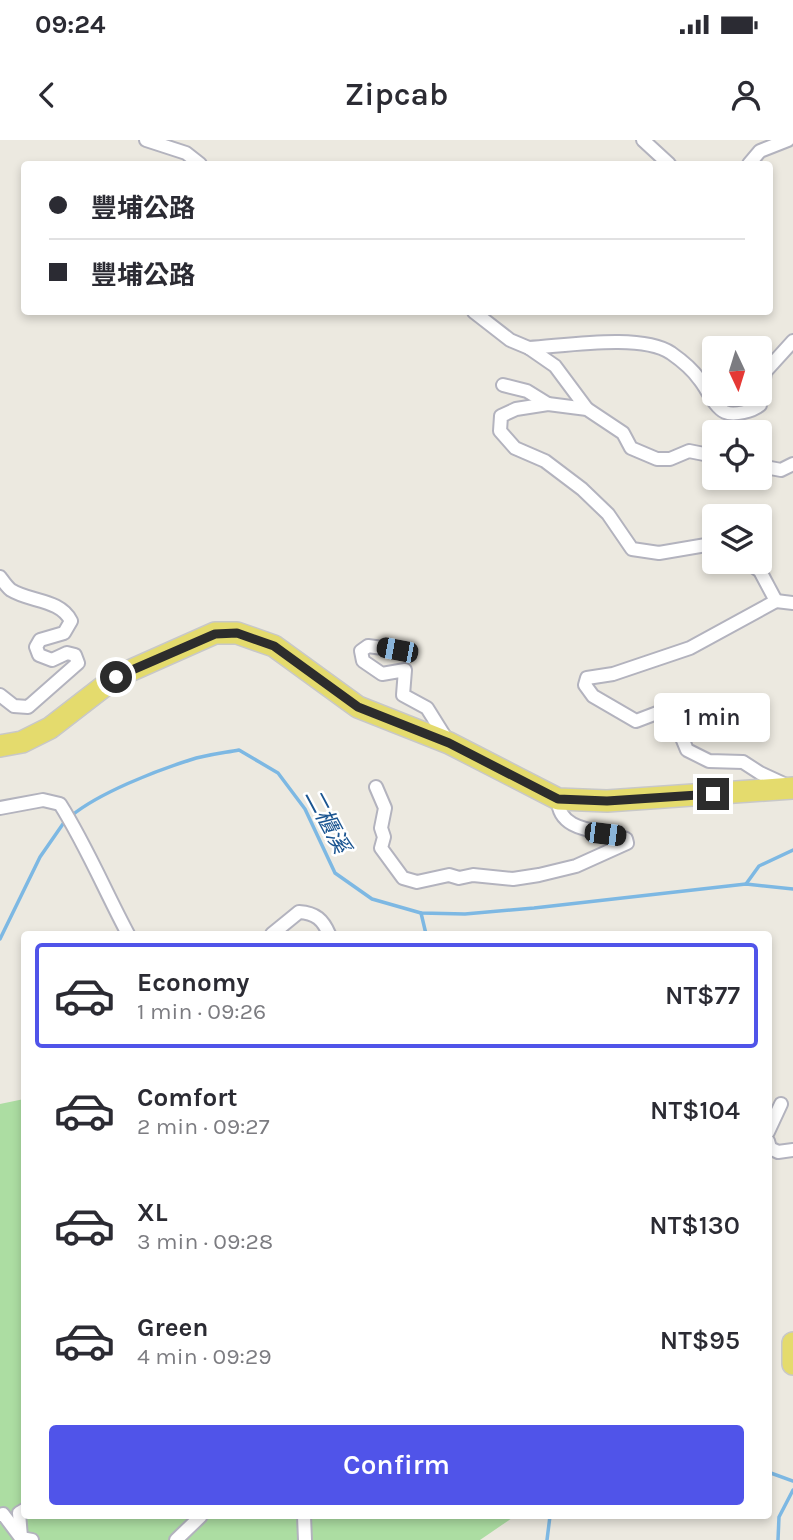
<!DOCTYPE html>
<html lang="en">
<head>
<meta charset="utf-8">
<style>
	:root { --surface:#fff; --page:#f7f7f7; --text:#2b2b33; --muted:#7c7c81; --line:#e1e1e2; --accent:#5054e9 }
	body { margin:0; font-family:Karla,"Noto Sans TC",sans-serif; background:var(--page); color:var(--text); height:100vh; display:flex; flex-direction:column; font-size:26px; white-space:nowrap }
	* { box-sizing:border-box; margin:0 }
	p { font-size:23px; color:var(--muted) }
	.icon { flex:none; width:38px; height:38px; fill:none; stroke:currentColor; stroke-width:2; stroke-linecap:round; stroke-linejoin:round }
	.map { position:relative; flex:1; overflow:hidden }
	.side { position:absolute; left:21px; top:791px; width:751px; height:588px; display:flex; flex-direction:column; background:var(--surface); border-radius:7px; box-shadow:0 4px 10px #0003 }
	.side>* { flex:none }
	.guide { position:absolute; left:21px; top:21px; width:752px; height:154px; border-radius:7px; box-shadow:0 4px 10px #0003; display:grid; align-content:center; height:154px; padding:0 28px; background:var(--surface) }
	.needle { width:46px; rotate:176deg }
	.buttons { position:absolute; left:702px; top:196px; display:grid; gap:14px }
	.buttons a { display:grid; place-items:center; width:70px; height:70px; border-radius:7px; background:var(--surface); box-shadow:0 4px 10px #0003; font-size:35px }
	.end { position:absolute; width:32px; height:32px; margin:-16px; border:9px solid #2c2c2c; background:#fff; box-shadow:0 0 0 4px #fff }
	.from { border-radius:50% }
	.bubble { position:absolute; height:49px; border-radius:7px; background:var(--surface); box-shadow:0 4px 10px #0003; font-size:23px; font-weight:600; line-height:49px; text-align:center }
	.car { position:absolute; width:21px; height:42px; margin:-21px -10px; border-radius:9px; box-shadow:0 0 5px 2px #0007; background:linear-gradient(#222 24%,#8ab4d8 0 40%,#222 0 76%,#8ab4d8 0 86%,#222 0) }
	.guide b { display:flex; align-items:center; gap:24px; height:66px; font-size:26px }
	.guide b+b { border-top:2px solid var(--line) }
	.guide i { width:18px; height:18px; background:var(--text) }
	ul { padding:12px 0 0; list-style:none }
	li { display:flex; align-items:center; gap:21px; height:105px; margin:0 14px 10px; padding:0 14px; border:4px solid transparent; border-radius:7px }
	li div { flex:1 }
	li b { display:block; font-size:26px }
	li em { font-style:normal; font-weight:600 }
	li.on { border-color:var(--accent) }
	li>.icon { width:63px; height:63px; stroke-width:1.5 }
	.primary-button { display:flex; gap:14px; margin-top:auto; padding:14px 28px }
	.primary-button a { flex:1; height:80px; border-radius:7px; background:var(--accent); color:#fff; font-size:28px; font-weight:600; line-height:80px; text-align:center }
	.status { display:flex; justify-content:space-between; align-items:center; height:49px; padding:0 35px; background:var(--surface); direction:ltr }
	.status svg { height:19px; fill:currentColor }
	header { display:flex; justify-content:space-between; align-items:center; height:91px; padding:0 28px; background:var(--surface); font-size:32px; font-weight:600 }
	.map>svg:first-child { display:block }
	.green { fill:#acdda2 }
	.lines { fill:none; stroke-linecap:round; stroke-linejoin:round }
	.stream { stroke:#7db8e3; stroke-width:3.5 }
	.street-casing { stroke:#b3b3be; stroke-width:16 }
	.primary-casing { stroke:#c8c8c8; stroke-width:24 }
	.street { stroke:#fff; stroke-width:12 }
	.primary { stroke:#e4db6d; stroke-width:21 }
	.route { stroke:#2c2c2c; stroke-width:9 }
	.labels { text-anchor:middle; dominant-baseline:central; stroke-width:5; stroke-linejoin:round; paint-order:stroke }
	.water-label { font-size:23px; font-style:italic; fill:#1b5591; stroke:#fff }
</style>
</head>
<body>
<div class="status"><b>09:24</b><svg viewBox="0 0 49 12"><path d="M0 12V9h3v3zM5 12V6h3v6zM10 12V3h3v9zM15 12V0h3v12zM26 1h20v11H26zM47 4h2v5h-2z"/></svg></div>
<header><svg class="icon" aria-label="back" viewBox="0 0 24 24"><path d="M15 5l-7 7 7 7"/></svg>Zipcab<svg class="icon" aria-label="person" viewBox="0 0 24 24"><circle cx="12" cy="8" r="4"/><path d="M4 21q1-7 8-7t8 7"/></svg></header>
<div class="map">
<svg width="793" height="1400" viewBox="0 0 793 1400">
	<rect width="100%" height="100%" fill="#ece9e0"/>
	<polygon class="green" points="24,959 24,1376 515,1376 480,1400 0,1400 0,964"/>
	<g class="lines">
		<g class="stream">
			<path d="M71,676C99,653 155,631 190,620C205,615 223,613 239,610L278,633L305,669L335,733L372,759L421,773L465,774L534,768L746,744L793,749"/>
			<polyline points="746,744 759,726 793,710"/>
			<polyline points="421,773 426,794"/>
			<polyline points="0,799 40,717 65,681"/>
			<polyline points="768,1332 793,1341"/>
			<polyline points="547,1400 550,1376"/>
			<polyline points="778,1400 779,1377 793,1350"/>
		</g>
		<defs>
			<g id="street">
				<polyline points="146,0 186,13 200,24"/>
				<polyline points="643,0 669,24"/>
				<polyline points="749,24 760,11 788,0"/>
				<polyline points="474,172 510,200 529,208 555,226 587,269"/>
				<path d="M529,208C565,206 641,193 671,213C681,220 692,229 699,239C707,248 714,267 725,272C734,276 753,271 760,265L765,232L793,201"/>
				<polyline points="503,245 527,251 548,264"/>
				<polyline points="714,316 689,311 670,319 657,319 631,308 623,293 587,269 548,264 516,269 501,276 500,291 515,308 545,321 582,349 608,374 632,409 659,413 706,405 714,407"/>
				<polyline points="760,326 781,330 793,324"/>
				<polyline points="748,422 760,431 776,461 690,508 613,534 587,538 585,545 593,556 636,581 657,573 675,581 687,610 709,621 743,622 760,633 786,645"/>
				<path d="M0,437C3,441 7,447 11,450C30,462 60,459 71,481L64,493L40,500L36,507L39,515L52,520L67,513L75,515L78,523L28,567L14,566L0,555"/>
				<polyline points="776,461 793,463"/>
				<polyline points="397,510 368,506 361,511 363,521 382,534 405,530 403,555 427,568 447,600"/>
				<path d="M376,647L385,668L381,688L384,697L381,708L403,738L417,742L449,735L459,738L473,735L513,739L539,735L576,726L627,703L626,699C605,689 558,695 558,659"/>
				<path d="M0,668L43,660L60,664C86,705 105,751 128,794"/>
				<path d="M272,794L299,772C316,773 323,780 329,794"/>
				<polyline points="768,992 781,964"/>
				<polyline points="768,1001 770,1008 778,1012 793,1010"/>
				<polyline points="0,1375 3,1374 21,1398 32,1400"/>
				<polyline points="304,1376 305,1400"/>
				<polyline points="21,1397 19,1373 24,1370"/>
				<polyline points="176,1400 201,1376"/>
			</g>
			<g id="primary">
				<polyline points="0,606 22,602 50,588 116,537 215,493 237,493 274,506 358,567 449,603 558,659 607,661 793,648"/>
				<polyline points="793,1203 793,1224"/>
			</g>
		</defs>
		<use href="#street" class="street-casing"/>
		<use href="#primary" class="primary-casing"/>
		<use href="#street" class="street"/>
		<use href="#primary" class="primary"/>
	</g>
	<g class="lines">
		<polyline class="route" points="116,537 215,494 237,493 274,506 358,567 449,603 558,659 607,661 713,654"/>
	</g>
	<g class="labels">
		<g class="water-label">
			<text transform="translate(327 681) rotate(62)">二櫃溪</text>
		</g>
	</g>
</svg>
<div class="buttons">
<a><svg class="needle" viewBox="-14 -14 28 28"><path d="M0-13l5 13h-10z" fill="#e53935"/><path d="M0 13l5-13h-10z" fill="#7c7c81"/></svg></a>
<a><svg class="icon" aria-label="locate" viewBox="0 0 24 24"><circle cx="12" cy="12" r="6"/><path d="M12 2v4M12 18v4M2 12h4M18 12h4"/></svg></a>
<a><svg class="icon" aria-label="layers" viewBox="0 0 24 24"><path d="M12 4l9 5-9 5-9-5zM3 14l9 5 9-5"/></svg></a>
</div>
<i class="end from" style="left:116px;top:537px"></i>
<i class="end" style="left:713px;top:654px"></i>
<div class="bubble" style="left:654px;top:553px;width:116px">1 min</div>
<i class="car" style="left:397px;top:510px;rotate:281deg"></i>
<i class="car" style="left:605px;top:694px;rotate:97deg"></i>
<div class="guide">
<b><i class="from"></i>豐埔公路</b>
<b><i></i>豐埔公路</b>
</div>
<section class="side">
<ul>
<li class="on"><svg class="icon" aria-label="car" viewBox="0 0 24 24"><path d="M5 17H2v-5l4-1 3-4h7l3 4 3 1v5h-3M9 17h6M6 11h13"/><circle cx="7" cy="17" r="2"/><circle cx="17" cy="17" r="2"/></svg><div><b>Economy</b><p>1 min · 09:26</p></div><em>NT$77</em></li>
<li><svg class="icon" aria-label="car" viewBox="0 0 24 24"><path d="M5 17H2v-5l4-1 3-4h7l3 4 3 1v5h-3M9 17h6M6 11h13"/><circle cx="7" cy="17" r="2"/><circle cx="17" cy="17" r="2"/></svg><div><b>Comfort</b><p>2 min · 09:27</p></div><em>NT$104</em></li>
<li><svg class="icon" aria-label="car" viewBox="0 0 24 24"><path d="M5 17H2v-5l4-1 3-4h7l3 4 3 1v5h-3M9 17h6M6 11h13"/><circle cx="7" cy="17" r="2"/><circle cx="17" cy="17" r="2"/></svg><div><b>XL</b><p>3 min · 09:28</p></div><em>NT$130</em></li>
<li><svg class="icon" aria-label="car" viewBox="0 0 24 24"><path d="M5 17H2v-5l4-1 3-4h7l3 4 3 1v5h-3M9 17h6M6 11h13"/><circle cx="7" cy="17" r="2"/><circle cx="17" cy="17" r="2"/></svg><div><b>Green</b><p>4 min · 09:29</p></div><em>NT$95</em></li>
</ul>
<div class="primary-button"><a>Confirm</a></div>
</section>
</div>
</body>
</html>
